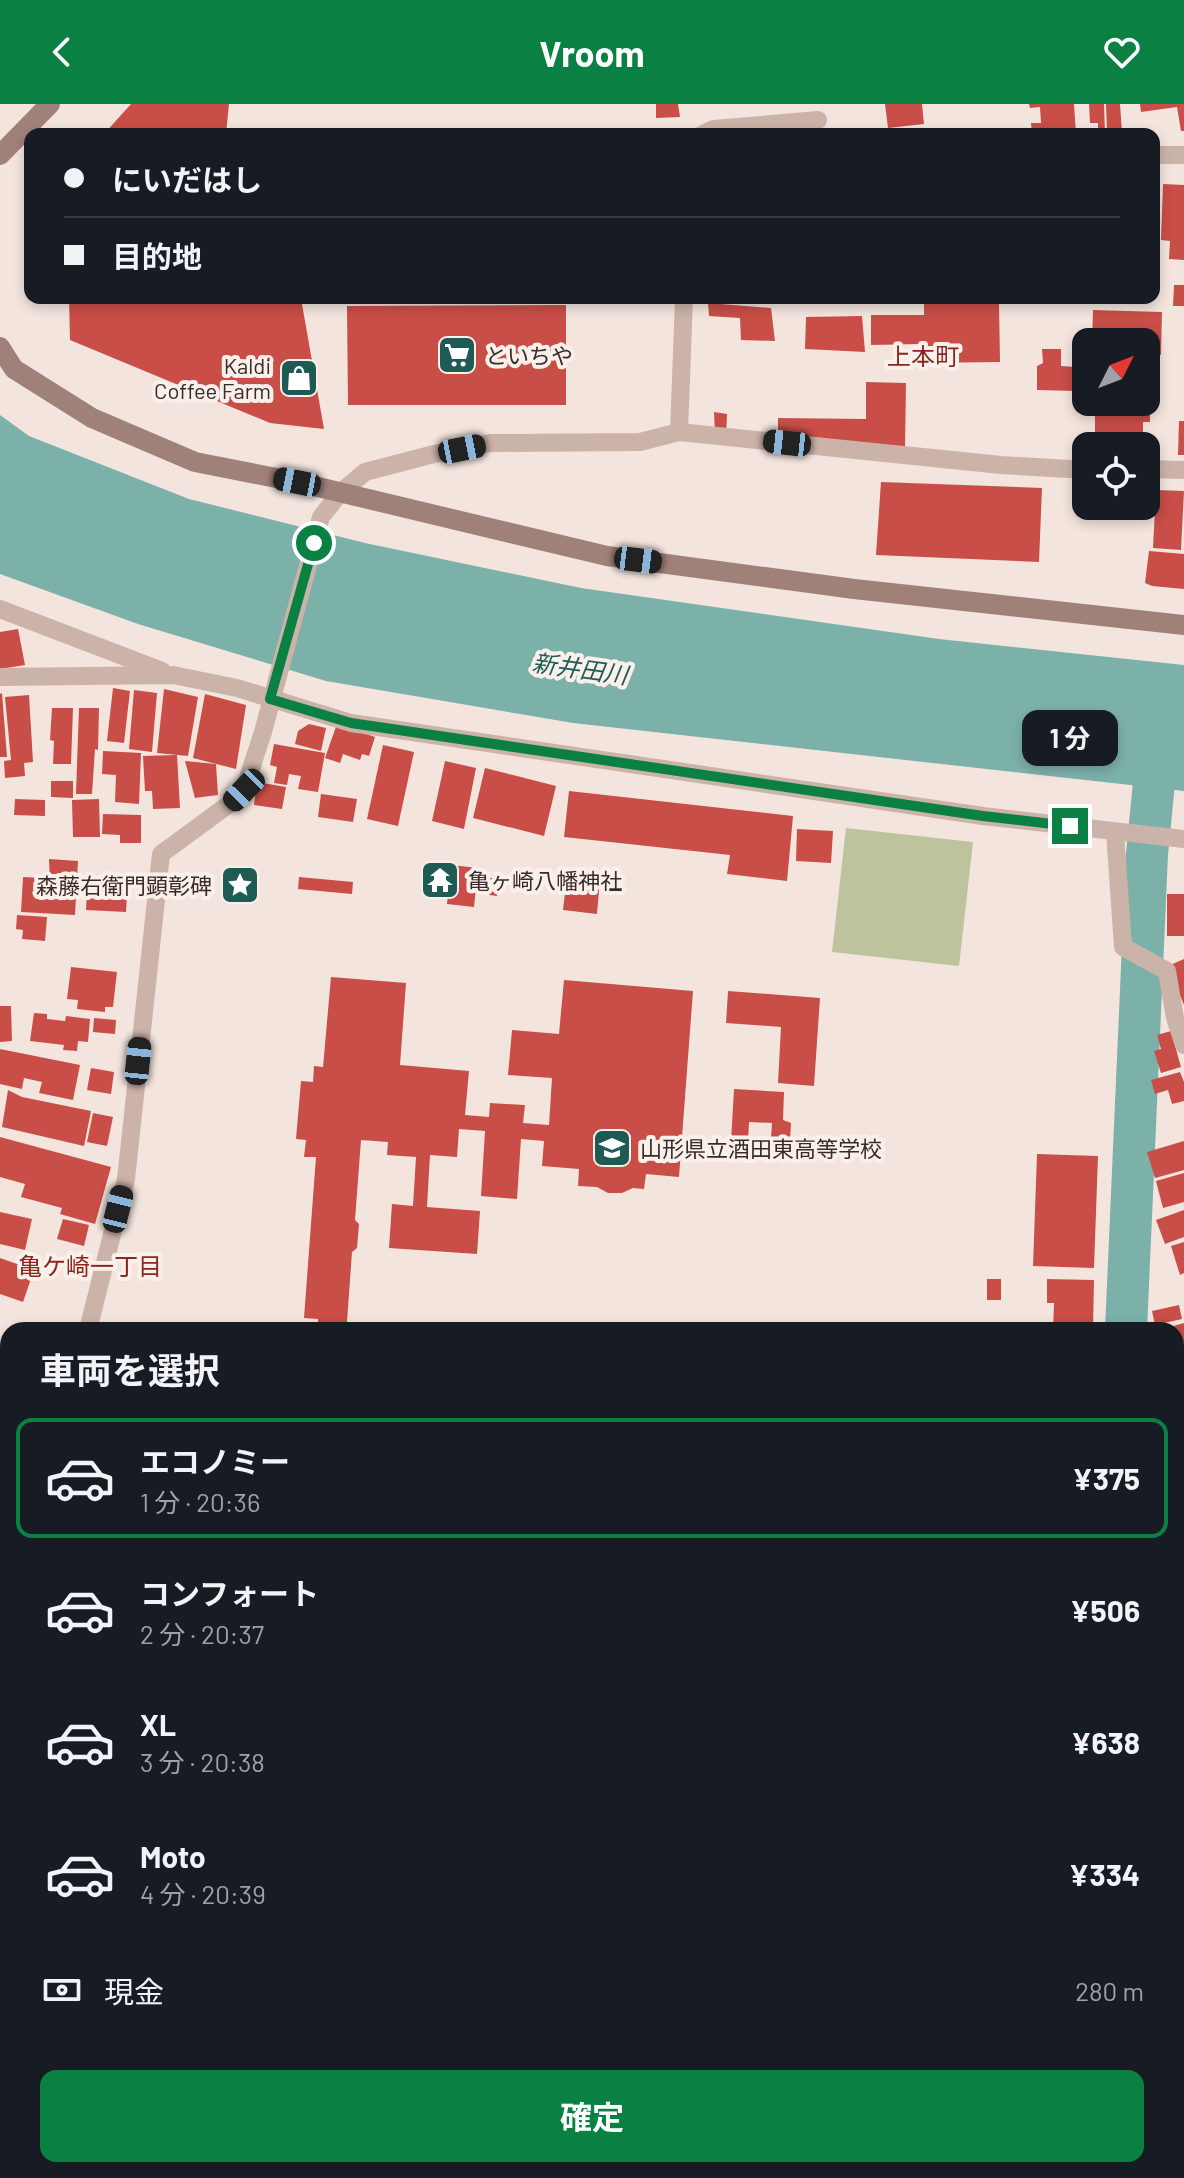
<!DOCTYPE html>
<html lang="ja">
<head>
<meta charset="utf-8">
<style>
	:root { --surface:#171b24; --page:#242831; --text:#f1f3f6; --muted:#9ea1a6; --line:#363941; --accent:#0b8043 }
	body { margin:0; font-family:Barlow,"Noto Sans JP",sans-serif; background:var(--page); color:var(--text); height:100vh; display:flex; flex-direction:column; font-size:30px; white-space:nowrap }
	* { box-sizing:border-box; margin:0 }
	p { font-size:26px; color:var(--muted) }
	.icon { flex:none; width:44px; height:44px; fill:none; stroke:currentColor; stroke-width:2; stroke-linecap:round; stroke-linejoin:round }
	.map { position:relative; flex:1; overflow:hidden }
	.details { position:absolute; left:0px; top:1218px; width:1184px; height:856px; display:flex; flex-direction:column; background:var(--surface); border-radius:24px 24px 0 0; box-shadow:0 4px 12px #0003 }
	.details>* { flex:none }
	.top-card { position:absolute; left:24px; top:24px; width:1136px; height:176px; border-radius:16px; box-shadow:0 4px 12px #0003; display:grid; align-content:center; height:176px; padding:0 40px; background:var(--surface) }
	.needle { width:52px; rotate:48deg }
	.fabs { position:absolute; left:1072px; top:224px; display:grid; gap:16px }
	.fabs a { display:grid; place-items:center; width:88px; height:88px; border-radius:16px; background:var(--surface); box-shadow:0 4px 12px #0003; font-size:40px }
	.end { position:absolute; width:36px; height:36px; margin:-18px; border:10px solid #0b8043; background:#fff; box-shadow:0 0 0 4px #fff }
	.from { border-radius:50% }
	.bubble { position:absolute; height:56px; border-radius:16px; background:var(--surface); box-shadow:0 4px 12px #0003; font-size:26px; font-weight:700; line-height:56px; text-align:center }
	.car { position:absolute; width:24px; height:48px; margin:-24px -12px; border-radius:10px; box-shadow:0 0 6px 2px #0007; background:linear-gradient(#222 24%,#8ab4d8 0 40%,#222 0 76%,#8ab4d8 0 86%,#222 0) }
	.top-card b { display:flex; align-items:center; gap:28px; height:76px; font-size:30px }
	.top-card b+b { border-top:2px solid var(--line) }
	.top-card i { width:20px; height:20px; background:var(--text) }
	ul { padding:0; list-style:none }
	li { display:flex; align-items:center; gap:24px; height:120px; margin:0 16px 12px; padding:0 24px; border:4px solid transparent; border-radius:16px }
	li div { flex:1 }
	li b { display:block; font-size:30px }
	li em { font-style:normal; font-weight:700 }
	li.current { border-color:var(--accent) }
	li>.icon { width:72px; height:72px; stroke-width:1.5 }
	h2 { padding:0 40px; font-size:36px; line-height:96px }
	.pay { display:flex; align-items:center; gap:20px; height:88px; padding:0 40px; font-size:30px }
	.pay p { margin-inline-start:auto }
	.action { display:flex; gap:16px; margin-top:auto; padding:16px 40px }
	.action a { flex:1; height:92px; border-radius:16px; background:var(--accent); color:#fff; font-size:32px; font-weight:700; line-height:92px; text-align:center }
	header { display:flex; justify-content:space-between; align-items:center; height:104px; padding:0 40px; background:var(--accent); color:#fff; font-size:36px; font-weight:700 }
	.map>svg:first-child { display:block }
	.green { fill:#bdc39d }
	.water { fill:#7cb1a9 }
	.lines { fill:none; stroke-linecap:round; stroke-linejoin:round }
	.river { stroke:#7cb1a9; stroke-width:42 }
	.building { fill:#c84e47 }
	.street { stroke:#ccb3a9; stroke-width:18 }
	.secondary { stroke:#a0817a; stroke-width:20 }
	.route { stroke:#0b8043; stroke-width:10 }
	.labels { text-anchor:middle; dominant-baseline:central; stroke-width:8; stroke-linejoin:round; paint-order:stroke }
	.poi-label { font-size:22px; fill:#392b29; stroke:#faf0eb; text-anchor:start }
	.neighbourhood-label { font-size:24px; fill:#892620; stroke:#faf0eb }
	.water-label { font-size:24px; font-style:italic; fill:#1e5b54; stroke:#faf0eb }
</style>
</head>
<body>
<header><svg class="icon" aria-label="back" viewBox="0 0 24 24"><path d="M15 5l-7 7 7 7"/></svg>Vroom<svg class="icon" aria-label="heart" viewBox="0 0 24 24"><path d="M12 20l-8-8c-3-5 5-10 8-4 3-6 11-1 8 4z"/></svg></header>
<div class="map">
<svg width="1184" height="2074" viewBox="0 0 1184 2074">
	<rect width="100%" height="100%" fill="#f3e5de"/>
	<polygon class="green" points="846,724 973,738 959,862 832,848"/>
	<polygon class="water" points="0,311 29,332 189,395 365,439 581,484 939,535 1184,561 1184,687 573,619 326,577 138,520 0,470"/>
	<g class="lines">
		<g class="river">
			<polyline points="1126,1226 1147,750 1159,628"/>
			<polyline points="1176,1788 1184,1812"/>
		</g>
	</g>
	<g class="building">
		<polygon points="131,0 229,0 226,30 104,30"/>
		<polygon points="656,0 678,0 680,13 656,14"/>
		<polygon points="885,0 922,0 924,20 888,24"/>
		<polygon points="1029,0 1074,0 1076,30 1032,30 1031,19 1041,19 1040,3 1030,4"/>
		<polygon points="1089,0 1104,0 1105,30 1098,30 1098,19 1090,19"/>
		<polygon points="1106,0 1120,0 1122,28 1107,28"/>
		<polygon points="1140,0 1184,0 1184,27 1181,27 1177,3 1141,8"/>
		<polygon points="1154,64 1160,64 1158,152 1154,152"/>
		<polygon points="1163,80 1184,81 1184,156 1169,155 1170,137 1161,136"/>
		<polygon points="1174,181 1184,181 1184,202 1173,202"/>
		<polygon points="69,194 277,194 302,200 324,325 270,319 70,236"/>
		<polygon points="717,194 773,194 773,200 717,198"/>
		<polygon points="708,199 771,204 775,237 741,236 740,214 709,212"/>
		<polygon points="924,200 999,200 1000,258 919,259 919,240 871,241 871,211 924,211"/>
		<polygon points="566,201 566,301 348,301 347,202"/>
		<polygon points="1093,206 1162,208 1161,251 1146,251 1146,238 1092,238"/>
		<polygon points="862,212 865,248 805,245 806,213"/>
		<polygon points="1042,245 1061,245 1061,262 1076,263 1076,287 1037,286 1037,262 1043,259"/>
		<polygon points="866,278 906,279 905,345 778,343 778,314 866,315"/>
		<polygon points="1095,306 1150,306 1150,318 1143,318 1143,333 1095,334"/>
		<polygon points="714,308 727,310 726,333 715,331"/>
		<polygon points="1179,317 1184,317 1184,351 1178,351"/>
		<polygon points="881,378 1042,384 1039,458 876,451"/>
		<polygon points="1156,386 1184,387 1181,446 1153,444"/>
		<polygon points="1149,447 1184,450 1184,485 1152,482 1145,479"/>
		<polygon points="18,525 25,561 0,565 0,528"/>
		<polygon points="113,584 130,587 124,639 107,637"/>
		<polygon points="164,585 198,593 188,652 157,649"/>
		<polygon points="134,586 157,589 152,648 129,645"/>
		<polygon points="2,589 7,653 0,653 0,590"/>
		<polygon points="205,590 246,601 236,665 193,654"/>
		<polygon points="29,591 33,658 24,659 25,672 5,674 4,657 11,656 5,593"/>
		<polygon points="52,604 73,604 71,660 53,660 54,637 50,636"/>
		<polygon points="79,604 99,604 98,646 95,645 92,690 76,690"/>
		<polygon points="309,620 326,624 321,647 295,640 298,627"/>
		<polygon points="337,620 375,633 369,652 362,650 360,656 343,650 340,659 325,654"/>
		<polygon points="274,640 325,649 318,688 298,685 301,672 289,670 287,681 274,679 277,663 270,661"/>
		<polygon points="383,641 414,648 398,722 367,715"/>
		<polygon points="103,647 141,649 139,700 115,698 116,671 102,670"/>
		<polygon points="177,651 180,704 153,705 152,687 145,687 143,652"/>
		<polygon points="185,657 216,660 218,691 195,694"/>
		<polygon points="445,657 476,664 464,725 432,717"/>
		<polygon points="485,664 556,682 544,732 473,714"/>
		<polygon points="51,677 73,677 73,694 51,693"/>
		<polygon points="257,678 286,683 282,705 254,701"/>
		<polygon points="569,687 793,712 787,777 727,770 730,751 564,733"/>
		<polygon points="321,690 357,695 353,718 318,713"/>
		<polygon points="15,695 45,696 45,712 14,711"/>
		<polygon points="99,695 100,733 73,733 72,696"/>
		<polygon points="103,710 141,711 141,739 120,739 120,731 102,730"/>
		<polygon points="797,725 833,727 831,759 796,757"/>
		<polygon points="49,755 78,757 75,811 21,808 23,773 43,774 42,781 50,781"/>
		<polygon points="451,761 478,764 474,803 447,800"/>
		<polygon points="567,771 600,775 597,810 563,806"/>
		<polygon points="299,773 353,778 352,790 298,785"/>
		<polygon points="484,773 499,775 497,792 482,790"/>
		<polygon points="87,788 127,791 126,808 86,806"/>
		<rect x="1167" y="790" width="17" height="42"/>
		<polygon points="17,811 47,813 45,837 22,835 23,826 16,825"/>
		<polygon points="1184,855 1184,901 1168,862"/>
		<polygon points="71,863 117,868 113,903 105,903 105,908 77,905 78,896 67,895"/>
		<polygon points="331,873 406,879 400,961 469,967 465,1011 489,1013 490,999 525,1001 523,1019 549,1021 552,974 508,971 512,926 559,930 564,876 693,887 679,1073 646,1070 644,1085 633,1084 622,1089 608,1089 597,1083 578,1082 579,1065 542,1062 544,1037 521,1035 517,1095 481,1092 485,1027 459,1025 457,1053 430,1051 427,1103 480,1107 477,1150 389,1144 392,1100 413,1102 416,1053 387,1051 388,1038 361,1036 355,1116 359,1120 357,1144 352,1148 347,1218 345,1226 318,1226 318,1215 304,1214 316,1053 304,1053 306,1036 296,1035 301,977 313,978 314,962 323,963"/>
		<polygon points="728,887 820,894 814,982 778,979 781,923 726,919"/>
		<polygon points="0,902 11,902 12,937 0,938"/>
		<polygon points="34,909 47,910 47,915 65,917 66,912 90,915 88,938 78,937 77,947 63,946 64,941 30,937"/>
		<polygon points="94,914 116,916 115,930 93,928"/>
		<polygon points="1171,927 1181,963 1161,969 1154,947 1161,945 1157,931"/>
		<polygon points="0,945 80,961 73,996 39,989 42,978 24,974 22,985 0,980"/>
		<polygon points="91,964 114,968 111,990 87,986"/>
		<polygon points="1180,968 1184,978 1184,997 1172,1000 1168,986 1155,990 1151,976"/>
		<polygon points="734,985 784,988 783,1016 791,1019 790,1036 771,1034 772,1019 749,1018 748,1038 731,1037"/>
		<polygon points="8,986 22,993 91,1007 84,1042 2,1023"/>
		<polygon points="93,1009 113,1013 107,1042 87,1038"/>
		<polygon points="0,1033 111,1063 95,1120 60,1110 62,1104 21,1093 25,1080 0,1073"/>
		<polygon points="1184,1037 1184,1066 1155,1074 1147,1048"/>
		<polygon points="1037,1050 1098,1052 1094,1164 1033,1162"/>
		<polygon points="1184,1069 1184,1098 1163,1104 1156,1077"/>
		<polygon points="1184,1106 1184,1133 1165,1140 1156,1116"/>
		<polygon points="0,1108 32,1115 25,1146 0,1140"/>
		<polygon points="63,1115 89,1121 84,1142 57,1135"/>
		<polygon points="1184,1138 1184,1169 1180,1171 1171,1142"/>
		<polygon points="0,1154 34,1166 23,1198 0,1190"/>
		<rect x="987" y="1175" width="14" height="21"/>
		<polygon points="1047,1175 1094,1176 1093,1226 1053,1226 1054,1199 1047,1199"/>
		<polygon points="1179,1201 1182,1215 1155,1221 1152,1207"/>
		<polygon points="1184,1219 1184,1247 1176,1250 1176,1226 1163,1225"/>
		<polygon points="1184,1273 1184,1311 1176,1314 1176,1276"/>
		<polygon points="0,1346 8,1348 8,1368 0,1367"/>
		<polygon points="0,1371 8,1373 6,1401 0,1400"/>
		<polygon points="0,1413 8,1414 8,1442 0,1440"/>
		<polygon points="1183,1445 1184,1503 1179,1504 1176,1494 1176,1447"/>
		<polygon points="0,1469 8,1470 8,1496 0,1495"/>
		<polygon points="1184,1589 1184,1613 1176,1616 1176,1592"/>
		<polygon points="8,1610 8,1642 1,1644 0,1612"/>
		<polygon points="1184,1631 1184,1672 1179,1673 1176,1663 1184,1661 1176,1643 1176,1634"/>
		<polygon points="8,1649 8,1671 1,1673 0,1651"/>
		<polygon points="2,1786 8,1827 0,1830 0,1787"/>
		<polygon points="8,1878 8,1920 4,1920 0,1879"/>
		<polygon points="1183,1999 1184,2031 1176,2034 1176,2001"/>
		<polygon points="1184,2038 1184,2069 1180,2071 1181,2074 1153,2074 1150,2066 1176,2066 1176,2041"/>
		<polygon points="468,2066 505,2066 507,2069 501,2074 471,2074"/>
		<polygon points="556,2066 606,2066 587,2074 559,2074"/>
		<polygon points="625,2066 649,2066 651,2074 628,2074"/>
		<polygon points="735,2066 789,2066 792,2074 725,2074 723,2071"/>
		<polygon points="798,2066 856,2066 859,2074 801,2074"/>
		<polygon points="997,2066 1030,2066 1033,2074 1000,2074"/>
		<polygon points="1073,2066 1137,2066 1140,2074 1077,2074"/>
	</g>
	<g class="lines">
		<g class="street">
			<polyline points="703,30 714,25 818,16"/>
			<polyline points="1154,51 1184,51"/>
			<polyline points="679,328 684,194"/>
			<polyline points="1146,365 1184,366"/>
			<polyline points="0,505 162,567"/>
			<polyline points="0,573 173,571 237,584 351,619 983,712 1184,735"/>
			<polyline points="1115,728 1123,843 1167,867 1175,914 1184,941"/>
			<polyline points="88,1226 126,1075 161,750 232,698 244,686 263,628 321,413 340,389 365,368 434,350 490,339 640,338 679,328 1001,361 1086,366"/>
			<polyline points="0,1334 8,1335"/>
			<polyline points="1176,1530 1184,1527"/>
			<polyline points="0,1697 8,1695"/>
			<polyline points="1176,1712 1184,1737"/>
			<polyline points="1176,1979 1184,1980"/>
			<polyline points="523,2066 525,2074"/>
			<polyline points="868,2066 870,2074"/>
			<polyline points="1053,2066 1056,2074"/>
		</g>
		<g class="secondary">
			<polyline points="0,51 50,0"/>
			<polyline points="0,243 14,265 92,314 195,358 297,378 607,452 854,485 1184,521"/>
			<polyline points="1176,1808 1184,1809"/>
			<polyline points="0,1856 8,1854"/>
			<polyline points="691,2066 693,2074"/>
		</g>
	</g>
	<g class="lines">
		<polyline class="route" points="314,439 270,595 351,619 983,712 1070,722"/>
	</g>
	<defs>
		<symbol id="supermarket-square" viewBox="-11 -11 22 22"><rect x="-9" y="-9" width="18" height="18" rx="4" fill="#1e5b54" stroke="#faf0eb"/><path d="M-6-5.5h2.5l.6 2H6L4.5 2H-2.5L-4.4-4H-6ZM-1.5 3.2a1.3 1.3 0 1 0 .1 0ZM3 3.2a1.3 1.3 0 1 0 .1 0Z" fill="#fff"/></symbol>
		<symbol id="shop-square" viewBox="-11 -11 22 22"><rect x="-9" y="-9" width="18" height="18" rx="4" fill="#1e5b54" stroke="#faf0eb"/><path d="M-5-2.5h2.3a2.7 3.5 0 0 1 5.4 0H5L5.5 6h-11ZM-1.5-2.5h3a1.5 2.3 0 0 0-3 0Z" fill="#fff"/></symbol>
		<symbol id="temple-square" viewBox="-11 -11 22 22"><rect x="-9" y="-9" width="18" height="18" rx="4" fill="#1e5b54" stroke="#faf0eb"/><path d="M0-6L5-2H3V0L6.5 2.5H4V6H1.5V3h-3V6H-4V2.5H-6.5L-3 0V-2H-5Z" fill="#fff"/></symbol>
		<symbol id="sight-square" viewBox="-11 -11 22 22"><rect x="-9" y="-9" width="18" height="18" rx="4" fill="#1e5b54" stroke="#faf0eb"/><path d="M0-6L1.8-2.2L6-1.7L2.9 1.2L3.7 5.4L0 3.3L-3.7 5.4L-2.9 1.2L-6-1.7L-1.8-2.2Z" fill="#fff"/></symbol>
		<symbol id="school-square" viewBox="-11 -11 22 22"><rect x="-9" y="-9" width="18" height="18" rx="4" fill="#1e5b54" stroke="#faf0eb"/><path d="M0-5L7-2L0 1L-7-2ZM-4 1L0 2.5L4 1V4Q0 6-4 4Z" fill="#fff"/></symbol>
	</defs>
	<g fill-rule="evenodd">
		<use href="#supermarket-square" x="435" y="229" width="44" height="44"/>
		<use href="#shop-square" x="277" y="252" width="44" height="44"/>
		<use href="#temple-square" x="418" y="754" width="44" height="44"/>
		<use href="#sight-square" x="218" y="759" width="44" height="44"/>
		<use href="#school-square" x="590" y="1022" width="44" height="44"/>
	</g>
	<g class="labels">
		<g class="poi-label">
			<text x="485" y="251">といちや</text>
			<text x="271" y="261" text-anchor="end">Kaldi<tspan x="271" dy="25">Coffee Farm</tspan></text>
			<text x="468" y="776">亀ヶ崎八幡神社</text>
			<text x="212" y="781" text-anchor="end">森藤右衛門顕彰碑</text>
			<text x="640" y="1044">山形県立酒田東高等学校</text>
		</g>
		<g class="neighbourhood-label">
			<text x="923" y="251">上本町</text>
			<text x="90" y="1161">亀ケ崎一丁目</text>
		</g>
		<g class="water-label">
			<text transform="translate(580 564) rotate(8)">新井田川</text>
		</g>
	</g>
</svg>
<div class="fabs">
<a><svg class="needle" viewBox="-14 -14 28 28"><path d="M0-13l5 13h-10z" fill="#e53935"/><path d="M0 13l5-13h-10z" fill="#9ea1a6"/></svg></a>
<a><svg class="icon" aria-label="locate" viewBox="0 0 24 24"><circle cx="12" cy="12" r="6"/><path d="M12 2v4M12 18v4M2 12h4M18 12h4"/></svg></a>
</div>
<i class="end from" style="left:314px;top:439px"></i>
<i class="end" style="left:1070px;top:722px"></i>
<div class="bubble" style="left:1022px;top:606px;width:96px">1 分</div>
<i class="car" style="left:787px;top:339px;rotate:276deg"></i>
<i class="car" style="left:462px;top:345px;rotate:79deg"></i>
<i class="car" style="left:297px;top:378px;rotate:281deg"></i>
<i class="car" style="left:638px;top:456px;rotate:97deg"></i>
<i class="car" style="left:244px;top:686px;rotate:224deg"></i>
<i class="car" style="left:138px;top:957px;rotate:6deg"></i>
<i class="car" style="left:118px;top:1105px;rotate:14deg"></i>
<div class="top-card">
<b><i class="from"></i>にいだはし</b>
<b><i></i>目的地</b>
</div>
<section class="details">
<h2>車両を選択</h2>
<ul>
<li class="current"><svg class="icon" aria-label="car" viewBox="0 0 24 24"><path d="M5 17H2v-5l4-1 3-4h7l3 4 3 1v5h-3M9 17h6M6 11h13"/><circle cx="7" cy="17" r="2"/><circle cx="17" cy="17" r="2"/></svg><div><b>エコノミー</b><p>1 分 · 20:36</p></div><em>¥375</em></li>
<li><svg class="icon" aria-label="car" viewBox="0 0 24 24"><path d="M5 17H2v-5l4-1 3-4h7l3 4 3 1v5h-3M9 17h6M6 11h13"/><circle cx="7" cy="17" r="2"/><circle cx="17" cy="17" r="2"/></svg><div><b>コンフォート</b><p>2 分 · 20:37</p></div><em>¥506</em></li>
<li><svg class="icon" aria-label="car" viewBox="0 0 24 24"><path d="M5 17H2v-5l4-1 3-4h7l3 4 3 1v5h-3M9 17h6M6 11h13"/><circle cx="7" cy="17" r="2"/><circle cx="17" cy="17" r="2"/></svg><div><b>XL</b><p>3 分 · 20:38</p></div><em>¥638</em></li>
<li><svg class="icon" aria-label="car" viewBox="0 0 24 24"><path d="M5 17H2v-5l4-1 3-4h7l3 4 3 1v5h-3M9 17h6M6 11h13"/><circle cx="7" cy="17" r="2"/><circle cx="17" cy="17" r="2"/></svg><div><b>Moto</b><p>4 分 · 20:39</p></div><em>¥334</em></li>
</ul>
<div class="pay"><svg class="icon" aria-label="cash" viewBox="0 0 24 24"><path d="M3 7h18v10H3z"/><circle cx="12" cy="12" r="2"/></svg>現金<p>280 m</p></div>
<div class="action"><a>確定</a></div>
</section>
</div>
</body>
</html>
